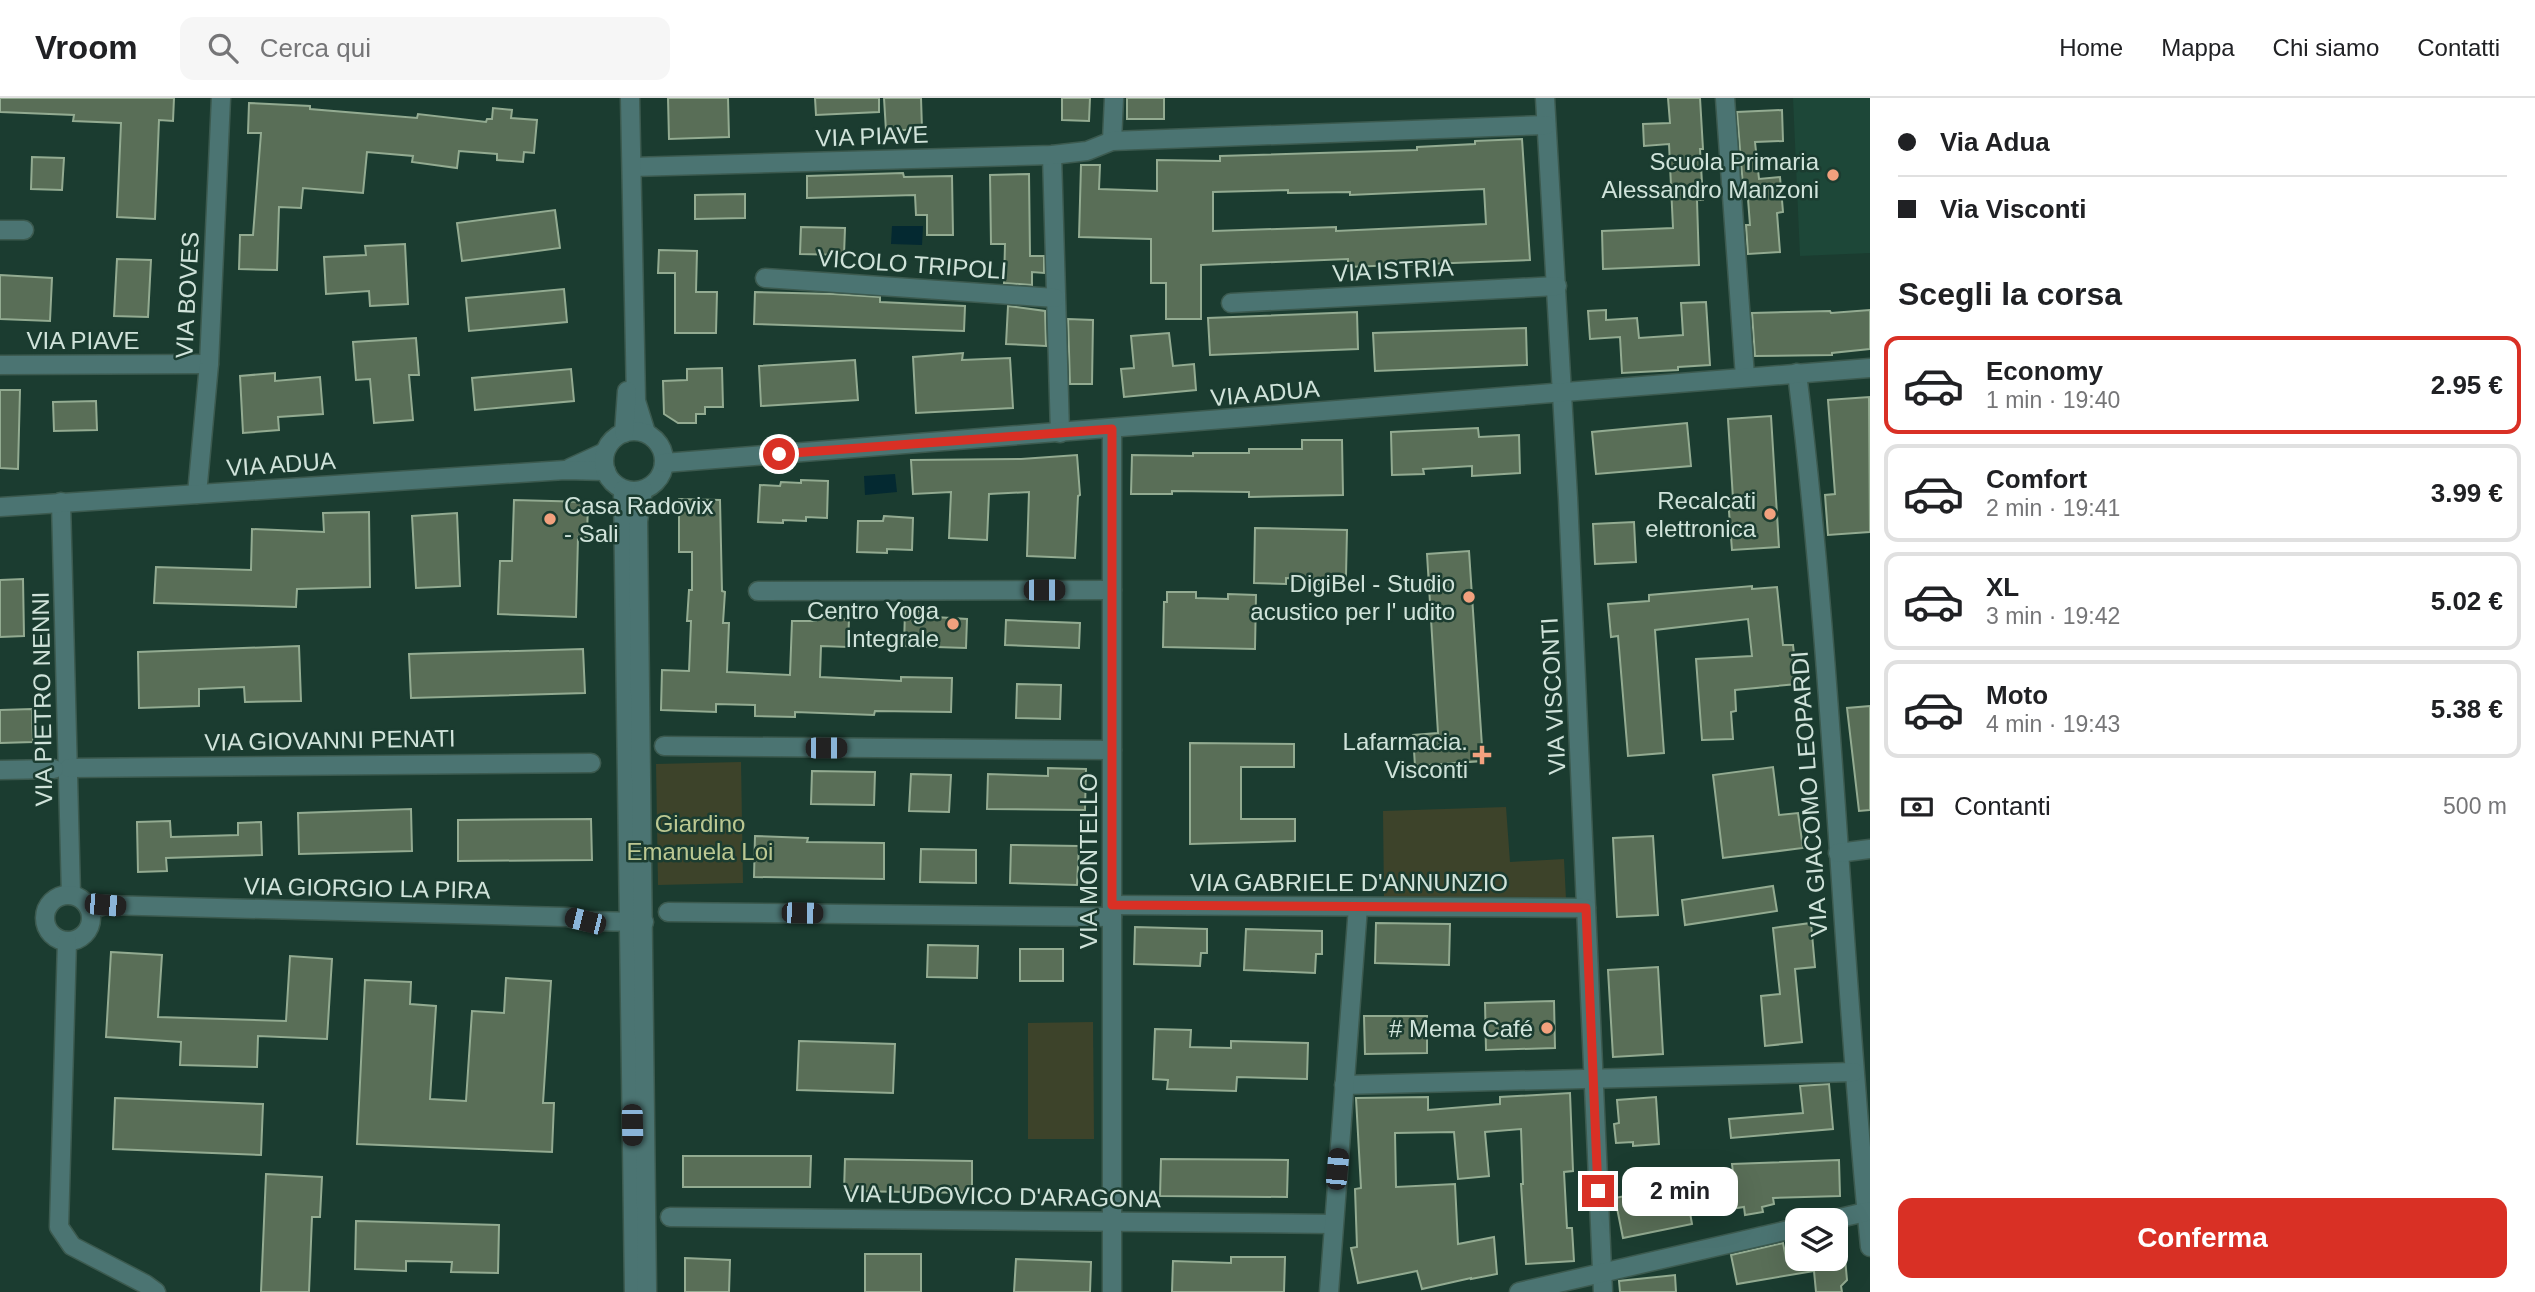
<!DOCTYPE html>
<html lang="it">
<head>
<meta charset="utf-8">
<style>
	:root { --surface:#fff; --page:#f6f6f6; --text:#202124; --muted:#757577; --line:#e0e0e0; --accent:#d93025 }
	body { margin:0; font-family:Helvetica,sans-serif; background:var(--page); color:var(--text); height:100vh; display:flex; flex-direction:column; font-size:26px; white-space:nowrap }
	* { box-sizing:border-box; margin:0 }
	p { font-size:23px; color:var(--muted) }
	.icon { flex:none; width:38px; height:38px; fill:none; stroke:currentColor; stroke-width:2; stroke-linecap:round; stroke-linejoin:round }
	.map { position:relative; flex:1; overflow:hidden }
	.panel { display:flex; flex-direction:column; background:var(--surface); width:665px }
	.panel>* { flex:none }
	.hud { display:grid; align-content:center; height:154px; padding:0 28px; background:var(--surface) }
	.buttons { position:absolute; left:1785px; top:1110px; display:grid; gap:14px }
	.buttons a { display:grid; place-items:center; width:63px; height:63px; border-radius:14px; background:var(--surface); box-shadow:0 7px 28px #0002; font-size:35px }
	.end { position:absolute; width:32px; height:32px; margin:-16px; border:9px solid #d93025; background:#fff; box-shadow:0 0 0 4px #fff }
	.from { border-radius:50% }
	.bubble { position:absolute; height:49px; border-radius:14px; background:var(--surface); box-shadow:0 7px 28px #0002; font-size:23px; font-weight:600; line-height:49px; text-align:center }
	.car { position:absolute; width:21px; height:42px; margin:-21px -10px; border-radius:9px; box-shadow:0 0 5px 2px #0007; background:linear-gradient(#222 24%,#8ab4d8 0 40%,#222 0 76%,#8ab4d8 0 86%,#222 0) }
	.hud b { display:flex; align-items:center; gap:24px; height:66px; font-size:26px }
	.hud b+b { border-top:2px solid var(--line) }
	.hud i { width:18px; height:18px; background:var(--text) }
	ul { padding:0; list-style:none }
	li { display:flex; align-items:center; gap:21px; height:98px; margin:0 14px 10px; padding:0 14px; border:4px solid var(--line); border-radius:14px }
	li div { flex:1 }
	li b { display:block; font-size:26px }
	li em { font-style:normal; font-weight:600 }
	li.current { border-color:var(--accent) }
	li>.icon { width:63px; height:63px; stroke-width:1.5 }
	h2 { padding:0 28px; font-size:32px; line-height:84px }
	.pay { display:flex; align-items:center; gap:18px; height:77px; padding:0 28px; font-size:26px }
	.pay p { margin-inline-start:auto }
	.primary-button { display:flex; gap:14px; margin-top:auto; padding:14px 28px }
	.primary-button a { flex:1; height:80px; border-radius:14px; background:var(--accent); color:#fff; font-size:28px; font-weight:600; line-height:80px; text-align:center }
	header { display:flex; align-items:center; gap:42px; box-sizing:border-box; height:98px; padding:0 35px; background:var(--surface); border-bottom:2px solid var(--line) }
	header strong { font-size:33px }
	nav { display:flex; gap:38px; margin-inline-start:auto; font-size:24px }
	.search { width:490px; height:63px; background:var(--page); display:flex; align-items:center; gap:18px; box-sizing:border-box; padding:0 24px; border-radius:14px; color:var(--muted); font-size:26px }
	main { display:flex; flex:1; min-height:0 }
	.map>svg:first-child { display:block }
	.built { fill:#1d4738 }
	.green { fill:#3d432a }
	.water { fill:#042931 }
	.building { fill:#596e57; stroke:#93ab91; stroke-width:2; fill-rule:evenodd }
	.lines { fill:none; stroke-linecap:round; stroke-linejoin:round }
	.minor-casing { stroke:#3c5a4f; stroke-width:21 }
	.tertiary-casing { stroke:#3c5a4f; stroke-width:21 }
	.minor { stroke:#4b7472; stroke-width:18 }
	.tertiary { stroke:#4b7472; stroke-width:18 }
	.route { stroke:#d93025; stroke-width:9 }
	.poi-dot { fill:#f2a17e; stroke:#1b3c30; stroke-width:2.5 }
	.labels { text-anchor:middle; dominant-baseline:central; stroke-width:5; stroke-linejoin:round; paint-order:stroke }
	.street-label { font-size:24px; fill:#d0e3da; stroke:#1b3c30 }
	.poi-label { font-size:24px; fill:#d0e3da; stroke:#1b3c30; text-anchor:end }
	.park-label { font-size:24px; fill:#bcc892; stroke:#1b3c30 }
</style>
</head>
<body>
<header>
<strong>Vroom</strong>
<div class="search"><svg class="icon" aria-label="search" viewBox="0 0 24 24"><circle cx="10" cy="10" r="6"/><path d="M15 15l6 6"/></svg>Cerca qui</div>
<nav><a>Home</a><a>Mappa</a><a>Chi siamo</a><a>Contatti</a></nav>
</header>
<main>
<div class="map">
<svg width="1870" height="1194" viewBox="0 0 1870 1194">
	<rect width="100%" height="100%" fill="#1b3c30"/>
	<polygon class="built" points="1793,0 1870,0 1870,155 1800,158"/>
	<g class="green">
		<polygon points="741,664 743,785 658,787 656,666"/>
		<polygon points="1506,709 1510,764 1564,761 1566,801 1384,801 1383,713"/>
		<polygon points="1093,924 1094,1041 1028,1041 1028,925"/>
	</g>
	<g class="water">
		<polygon points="892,128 923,128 922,147 891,146"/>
		<polygon points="895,376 897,394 865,397 864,378"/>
	</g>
	<g class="building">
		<polygon points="0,0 174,0 173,23 159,22 155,121 117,119 121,25 73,23 74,17 0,14"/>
		<polygon points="668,0 728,0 729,39 669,41"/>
		<polygon points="815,0 879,0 879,14 816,17"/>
		<polygon points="884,0 921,0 922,31 886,33"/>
		<polygon points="1062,0 1090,0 1089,23 1062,22"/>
		<rect x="1127" y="0" width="37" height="21"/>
		<polygon points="1668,0 1700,0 1703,51 1700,51 1703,102 1697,102 1699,167 1603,171 1602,133 1673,130 1669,46 1644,48 1643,26 1670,25"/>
		<polygon points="249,5 310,8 310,11 417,20 418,16 486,24 487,21 492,21 493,10 512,12 511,20 537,22 534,55 524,54 523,64 497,62 497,56 459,53 457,70 412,64 413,58 367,54 363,95 303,90 301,110 279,109 277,172 239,171 240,137 253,137 261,35 248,35"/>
		<polygon points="1782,12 1783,43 1755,44 1759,81 1780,79 1783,114 1777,115 1780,154 1748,156 1746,127 1750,127 1747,88 1743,88 1737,14"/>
		<path d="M1522,41L1530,162L1348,169V161L1201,167V221H1166V185H1151V141L1079,139L1081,67H1100L1099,91L1157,93V62L1220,63V58L1417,52V49L1475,46V43ZM1484,91L1486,126L1336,133V129L1213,133V94L1288,92V95L1350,94V97Z"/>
		<polygon points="32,59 64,60 62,92 31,91"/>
		<polygon points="903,75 904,79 952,78 953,137 927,137 927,117 916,117 915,97 807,100 807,78"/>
		<polygon points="1029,76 1030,158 1044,158 1044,175 1032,174 1032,187 1004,185 1005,146 991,146 990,77"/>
		<polygon points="745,96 745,120 695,121 695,97"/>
		<polygon points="555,112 560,150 462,163 457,125"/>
		<polygon points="801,129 845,130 844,157 800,156"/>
		<polygon points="405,146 408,206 370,208 369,193 326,196 324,159 366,157 365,148"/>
		<polygon points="659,152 697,153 696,194 717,194 716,235 675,235 675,175 658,175"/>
		<polygon points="117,161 151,162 148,219 114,218"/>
		<polygon points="0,177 52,180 50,223 0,221"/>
		<polygon points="564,191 567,224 469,233 466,200"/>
		<polygon points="755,194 833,196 880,199 880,204 965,208 964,233 754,226"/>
		<polygon points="1706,204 1710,267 1678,269 1678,272 1622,275 1620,239 1590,241 1588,213 1606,212 1606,222 1637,220 1639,240 1683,237 1681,205"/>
		<polygon points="1008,208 1045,213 1046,248 1006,246"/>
		<polygon points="1870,212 1870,251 1832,255 1832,257 1755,258 1752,215 1830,213 1831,215"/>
		<polygon points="1357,214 1358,251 1210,257 1208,220"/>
		<polygon points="1068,221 1093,222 1092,286 1070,286"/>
		<polygon points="1526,230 1527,267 1375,273 1373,235"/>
		<polygon points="1169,235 1173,268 1194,266 1196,292 1124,299 1121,271 1134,270 1131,238"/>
		<polygon points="416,240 419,277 409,277 413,322 374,325 370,281 356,282 353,244"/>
		<polygon points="963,255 962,262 1010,260 1013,310 916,315 913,259"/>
		<polygon points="855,262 858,302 761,308 759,268"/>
		<polygon points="722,270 723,309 705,309 705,316 696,316 696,325 678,325 664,316 663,283 687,282 687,271"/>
		<polygon points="571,271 574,303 475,312 472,280"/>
		<polygon points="275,275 275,283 320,279 323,316 278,319 279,332 243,335 240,278"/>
		<polygon points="0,292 20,292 18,371 0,370"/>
		<polygon points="1869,299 1870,434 1828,437 1825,397 1835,396 1828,302"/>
		<polygon points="96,303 97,332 54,333 53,304"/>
		<polygon points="1771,318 1779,449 1732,452 1728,401 1733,401 1728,321"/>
		<polygon points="1687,325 1691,368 1596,376 1592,334"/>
		<polygon points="1478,330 1479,339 1519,337 1520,375 1472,378 1472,368 1423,371 1424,376 1392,377 1391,334"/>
		<polygon points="1302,342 1342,342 1343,397 1249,399 1249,394 1172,393 1172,396 1131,396 1132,357 1193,358 1193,355 1249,355 1249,351 1302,351"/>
		<polygon points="1077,357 1080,397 1078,398 1075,460 1027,458 1029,394 989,396 987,442 949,440 951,394 913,396 911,362 1021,361"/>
		<polygon points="801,382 828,383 827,420 806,419 806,423 783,422 783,425 758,424 760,387 780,388 781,384 801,385"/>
		<polygon points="679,401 720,402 722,493 725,494 723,525 729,525 727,574 790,577 792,523 816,523 817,520 849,521 848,549 821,548 820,579 901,583 901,579 952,580 951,614 875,613 874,617 795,614 795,619 755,618 755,607 716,606 716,614 661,612 662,572 689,573 691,523 687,523 689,492 692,492 692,454 679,454"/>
		<polygon points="514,402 588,404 587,439 578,439 576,519 498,516 500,463 512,463"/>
		<polygon points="369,414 370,489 297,491 296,509 154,505 156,469 251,472 252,431 324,434 323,415"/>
		<polygon points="457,415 460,488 416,490 412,418"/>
		<polygon points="884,418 913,420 912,452 887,451 887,455 857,454 858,423 883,423"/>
		<polygon points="1634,424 1636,464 1595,466 1593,426"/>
		<polygon points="1255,430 1347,432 1346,478 1342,478 1342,486 1318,486 1318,481 1286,480 1286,486 1254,485"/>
		<polygon points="1469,453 1483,663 1415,668 1413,637 1438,635 1427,456"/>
		<polygon points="23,481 24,538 0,539 0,482"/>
		<polygon points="1752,488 1752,491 1777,489 1783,547 1793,547 1797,586 1735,592 1736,613 1731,614 1733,641 1702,642 1696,561 1752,558 1748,521 1655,532 1664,655 1628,658 1618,538 1611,539 1608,506 1649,503 1649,497"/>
		<polygon points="1167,494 1196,494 1196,500 1228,501 1228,496 1256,497 1255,551 1163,549 1164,504 1167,504"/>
		<polygon points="905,512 935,514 935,519 967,521 966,550 904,548"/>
		<polygon points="1006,522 1080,525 1079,550 1005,547"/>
		<polygon points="299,548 301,603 245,604 244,589 199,591 199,608 139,610 138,554"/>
		<polygon points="583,551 585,595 411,600 409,556"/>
		<polygon points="1017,586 1061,587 1060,621 1016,620"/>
		<polygon points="1870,608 1870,712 1859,713 1847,610"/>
		<polygon points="32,611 33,644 0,645 0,612"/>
		<polygon points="1190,645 1294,646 1294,669 1241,669 1241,721 1295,721 1295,743 1190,746"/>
		<polygon points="1773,669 1779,717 1798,715 1803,750 1723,760 1713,677"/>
		<polygon points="1048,670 1086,671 1085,712 987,711 988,676 1048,678"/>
		<polygon points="812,673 875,674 874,707 811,706"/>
		<polygon points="911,676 951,677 949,714 909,713"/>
		<polygon points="411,711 412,753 299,756 298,715"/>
		<polygon points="591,721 592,762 458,763 458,722"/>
		<polygon points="170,723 171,739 238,737 238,725 261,724 262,757 166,760 167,773 138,774 137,724"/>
		<polygon points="755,738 808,740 807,744 884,745 884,781 754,779"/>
		<polygon points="1653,738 1658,817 1617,819 1613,740"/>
		<polygon points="1011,747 1079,748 1077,787 1010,785"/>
		<polygon points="921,751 976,752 976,785 920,784"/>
		<polygon points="1773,788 1777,813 1685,827 1682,802"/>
		<polygon points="1376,825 1450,826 1449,867 1375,865"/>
		<polygon points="1811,825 1815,869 1795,871 1802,944 1765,948 1761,898 1780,896 1773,830"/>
		<polygon points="1135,829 1207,831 1207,855 1201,855 1200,868 1134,866"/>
		<polygon points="1246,831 1322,833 1322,856 1316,856 1315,875 1244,872"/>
		<polygon points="928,847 978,848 977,880 927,879"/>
		<rect x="1020" y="851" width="43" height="32"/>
		<polygon points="111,854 162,857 158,919 286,923 290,858 332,861 327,941 258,938 257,969 180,967 181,944 106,939"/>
		<polygon points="1658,869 1663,956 1613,959 1608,872"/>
		<polygon points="506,880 551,883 543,1005 554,1005 552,1054 357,1046 365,882 411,884 410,906 436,908 430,1001 466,1003 472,913 504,915"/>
		<polygon points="1554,903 1555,950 1486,952 1485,905"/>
		<polygon points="1364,918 1427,918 1427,955 1365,956"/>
		<polygon points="1155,931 1191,932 1190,949 1231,950 1231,943 1308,945 1307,981 1237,979 1236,993 1167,991 1168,982 1153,981"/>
		<polygon points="799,943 895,946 893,995 797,992"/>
		<polygon points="1829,986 1833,1031 1731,1040 1729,1021 1803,1015 1800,988"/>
		<polygon points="1570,995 1573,1073 1564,1074 1567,1130 1572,1130 1574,1163 1526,1166 1521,1086 1523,1086 1521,1031 1485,1034 1489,1078 1458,1081 1454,1034 1395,1035 1396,1089 1455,1086 1458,1146 1494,1139 1497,1176 1471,1181 1471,1180 1422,1191 1417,1173 1358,1185 1351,1150 1357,1149 1355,1091 1361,1090 1356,1000 1428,999 1428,1012 1500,1006 1500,999"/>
		<polygon points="1656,999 1659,1046 1633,1048 1633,1044 1616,1045 1614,1026 1619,1025 1617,1002"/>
		<polygon points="115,1000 263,1006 261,1057 113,1051"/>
		<polygon points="683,1058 811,1058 810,1089 683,1089"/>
		<polygon points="845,1061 972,1063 972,1095 844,1093"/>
		<polygon points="1161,1061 1288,1062 1287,1099 1160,1098"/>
		<polygon points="1839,1062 1840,1098 1773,1100 1774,1106 1762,1109 1763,1114 1745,1117 1744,1109 1730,1111 1726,1084 1734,1083 1732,1066"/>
		<polygon points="266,1076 322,1079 320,1119 312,1119 309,1194 261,1194"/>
		<polygon points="1685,1086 1692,1126 1623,1140 1615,1100"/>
		<polygon points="356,1123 499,1127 498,1175 451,1174 452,1164 406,1163 406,1173 355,1171"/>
		<polygon points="1783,1145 1786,1160 1845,1160 1847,1182 1841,1188 1842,1194 1816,1194 1814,1173 1737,1186 1731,1157"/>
		<rect x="865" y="1156" width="56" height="38"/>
		<polygon points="1231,1159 1285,1159 1284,1194 1172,1194 1173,1163 1231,1165"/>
		<polygon points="685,1160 730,1162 729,1194 685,1194"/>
		<polygon points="1016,1161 1091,1164 1090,1194 1014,1194"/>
		<polygon points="1675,1177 1676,1194 1620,1194 1619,1183"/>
	</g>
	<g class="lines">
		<defs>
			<g id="minor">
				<polyline points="1545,0 1568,400 1603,1194"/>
				<polyline points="1725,0 1745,279"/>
				<polyline points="1112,43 1114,0"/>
				<polyline points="1052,57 1060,335"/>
				<polyline points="632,69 1052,57 1087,53 1112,43 1546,27"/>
				<polyline points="0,132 24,132"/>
				<polyline points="765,180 1055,200"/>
				<polyline points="1231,205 1557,188"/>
				<polyline points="0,267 209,266"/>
				<path d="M1797,275C1833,565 1841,858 1870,1149"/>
				<polyline points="570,370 605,354"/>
				<polyline points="197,396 209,266 221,0"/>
				<polyline points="61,404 71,797"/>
				<polyline points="0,409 565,372 606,373"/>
				<polyline points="758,493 1112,492"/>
				<polyline points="664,648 1112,652"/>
				<polyline points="69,670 591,665"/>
				<polyline points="0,672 54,671"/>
				<polyline points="1838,755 1870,751"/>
				<circle cx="68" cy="820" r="23"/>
				<polyline points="1112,807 1586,810"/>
				<polyline points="90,812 105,807 567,819 585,823 644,824"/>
				<polyline points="668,814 1112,819"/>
				<polyline points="67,843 59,1129 72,1148 145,1186 156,1194"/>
				<polyline points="1344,987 1854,974"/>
				<polyline points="670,1119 1333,1126"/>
				<polyline points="1831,1122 1870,1113"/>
				<polyline points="1112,1194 1112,331"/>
				<polyline points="1329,1194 1358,809"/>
				<polyline points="1519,1194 1797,1130"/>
			</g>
			<g id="tertiary">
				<polyline points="630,0 636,303 646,335"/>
				<circle cx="634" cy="363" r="30"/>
				<polyline points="624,335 627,293"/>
				<polyline points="664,365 1870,270"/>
				<polyline points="623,392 634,1194"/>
				<polyline points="643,392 638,423 647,1194"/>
			</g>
		</defs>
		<use href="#minor" class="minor-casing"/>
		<use href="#tertiary" class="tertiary-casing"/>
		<use href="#minor" class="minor"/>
		<use href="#tertiary" class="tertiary"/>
	</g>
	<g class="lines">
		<polyline class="route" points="779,356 1112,331 1112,807 1586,810 1598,1093"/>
	</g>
	<g class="poi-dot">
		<circle cx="1833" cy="77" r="7"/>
		<circle cx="1770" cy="416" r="7"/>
		<circle cx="550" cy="421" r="7"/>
		<circle cx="1469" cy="499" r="7"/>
		<circle cx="953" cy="526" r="7"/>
		<path d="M1478.5 646.5h7v7h7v7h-7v7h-7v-7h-7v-7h7z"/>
		<circle cx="1547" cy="930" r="7"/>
	</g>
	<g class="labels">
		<g class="street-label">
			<text transform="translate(872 38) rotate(-2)">VIA PIAVE</text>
			<text transform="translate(912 166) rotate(4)">VICOLO TRIPOLI</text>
			<text transform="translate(1393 172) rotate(-3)">VIA ISTRIA</text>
			<text transform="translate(187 197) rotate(-87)">VIA BOVES</text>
			<text x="83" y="242">VIA PIAVE</text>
			<text transform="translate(1265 295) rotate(-5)">VIA ADUA</text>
			<text transform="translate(281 366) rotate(-4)">VIA ADUA</text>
			<text transform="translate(1553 598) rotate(-93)">VIA VISCONTI</text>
			<text transform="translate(42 601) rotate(-91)">VIA PIETRO NENNI</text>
			<text transform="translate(330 642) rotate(-1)">VIA GIOVANNI PENATI</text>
			<text transform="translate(1809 696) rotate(-94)">VIA GIACOMO LEOPARDI</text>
			<text transform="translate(1088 763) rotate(-90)">VIA MONTELLO</text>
			<text x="1349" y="784">VIA GABRIELE D'ANNUNZIO</text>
			<text transform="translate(367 790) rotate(1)">VIA GIORGIO LA PIRA</text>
			<text transform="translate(1002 1098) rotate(1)">VIA LUDOVICO D'ARAGONA</text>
		</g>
		<g class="poi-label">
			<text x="1819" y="63">Scuola Primaria<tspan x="1819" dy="28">Alessandro Manzoni</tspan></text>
			<text x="1756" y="402">Recalcati<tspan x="1756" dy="28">elettronica</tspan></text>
			<text x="564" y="407" text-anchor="start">Casa Radovix<tspan x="564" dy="28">- Sali</tspan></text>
			<text x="1455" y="485">DigiBel - Studio<tspan x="1455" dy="28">acustico per l' udito</tspan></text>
			<text x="939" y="512">Centro Yoga<tspan x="939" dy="28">Integrale</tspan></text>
			<text x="1468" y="643">Lafarmacia.<tspan x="1468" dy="28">Visconti</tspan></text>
			<text x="1533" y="930"># Mema Café</text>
		</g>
		<g class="park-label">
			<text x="700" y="725">Giardino<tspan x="700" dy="28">Emanuela Loi</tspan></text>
		</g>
	</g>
</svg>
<div class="buttons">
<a><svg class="icon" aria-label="layers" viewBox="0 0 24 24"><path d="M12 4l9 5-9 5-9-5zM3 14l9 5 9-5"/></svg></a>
</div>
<i class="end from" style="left:779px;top:356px"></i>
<i class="end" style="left:1598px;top:1093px"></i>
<div class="bubble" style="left:1622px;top:1069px;width:116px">2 min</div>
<i class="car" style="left:1044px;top:492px;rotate:90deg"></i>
<i class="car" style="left:826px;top:650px;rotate:90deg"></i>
<i class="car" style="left:105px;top:807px;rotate:95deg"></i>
<i class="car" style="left:802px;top:815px;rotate:91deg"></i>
<i class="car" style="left:585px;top:823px;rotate:284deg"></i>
<i class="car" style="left:632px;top:1027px;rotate:179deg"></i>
<i class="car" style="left:1337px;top:1071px;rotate:5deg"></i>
</div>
<section class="panel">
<div class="hud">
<b><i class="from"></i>Via Adua</b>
<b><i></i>Via Visconti</b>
</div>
<h2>Scegli la corsa</h2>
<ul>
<li class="current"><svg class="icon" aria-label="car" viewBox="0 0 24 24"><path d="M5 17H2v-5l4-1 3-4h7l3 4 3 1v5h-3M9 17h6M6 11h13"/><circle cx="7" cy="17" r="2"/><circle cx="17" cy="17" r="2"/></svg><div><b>Economy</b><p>1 min · 19:40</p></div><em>2.95 €</em></li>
<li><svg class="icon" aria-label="car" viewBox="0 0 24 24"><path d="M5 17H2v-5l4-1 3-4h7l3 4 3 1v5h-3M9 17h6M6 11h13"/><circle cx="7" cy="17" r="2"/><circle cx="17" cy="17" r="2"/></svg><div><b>Comfort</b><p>2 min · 19:41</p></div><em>3.99 €</em></li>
<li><svg class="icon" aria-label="car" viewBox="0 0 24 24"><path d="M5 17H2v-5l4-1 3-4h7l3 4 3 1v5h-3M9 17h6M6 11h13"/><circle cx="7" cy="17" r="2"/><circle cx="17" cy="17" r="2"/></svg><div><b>XL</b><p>3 min · 19:42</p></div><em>5.02 €</em></li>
<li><svg class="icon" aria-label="car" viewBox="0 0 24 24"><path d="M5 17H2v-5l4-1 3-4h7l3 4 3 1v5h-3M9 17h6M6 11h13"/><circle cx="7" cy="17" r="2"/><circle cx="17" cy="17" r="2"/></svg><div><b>Moto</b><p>4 min · 19:43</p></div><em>5.38 €</em></li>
</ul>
<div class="pay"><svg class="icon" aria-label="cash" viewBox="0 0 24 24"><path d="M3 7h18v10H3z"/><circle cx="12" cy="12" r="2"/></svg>Contanti<p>500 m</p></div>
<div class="primary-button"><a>Conferma</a></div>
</section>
</main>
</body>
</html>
